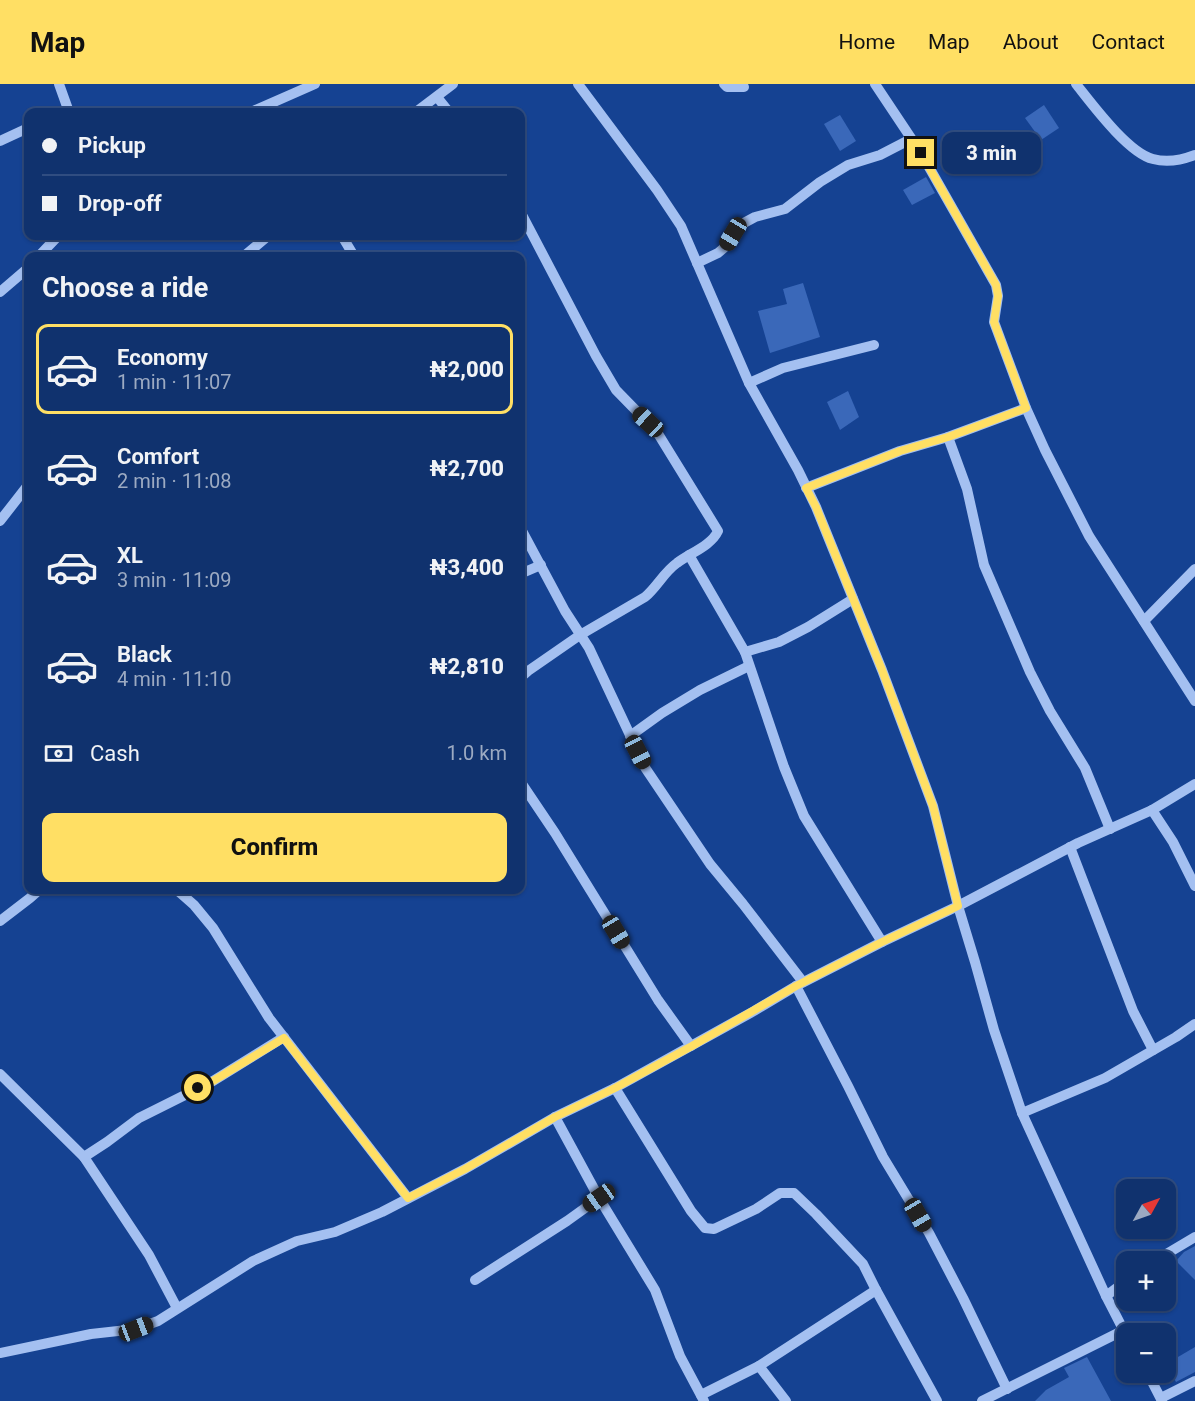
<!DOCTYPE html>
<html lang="en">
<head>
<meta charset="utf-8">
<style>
	:root { --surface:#10326e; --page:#193a73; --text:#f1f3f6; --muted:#9caac2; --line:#304d81; --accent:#ffdf64 }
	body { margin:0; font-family:Roboto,sans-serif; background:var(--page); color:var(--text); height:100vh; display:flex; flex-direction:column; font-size:22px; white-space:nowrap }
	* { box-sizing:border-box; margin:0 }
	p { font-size:20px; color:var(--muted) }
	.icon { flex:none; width:33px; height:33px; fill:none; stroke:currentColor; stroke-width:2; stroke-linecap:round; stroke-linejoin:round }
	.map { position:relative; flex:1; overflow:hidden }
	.side { position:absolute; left:24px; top:168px; width:501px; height:642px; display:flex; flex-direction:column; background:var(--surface); border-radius:12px; box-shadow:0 2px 4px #0004,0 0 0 2px var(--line) }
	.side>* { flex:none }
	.hud { position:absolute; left:24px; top:24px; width:501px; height:132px; border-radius:12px; box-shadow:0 2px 4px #0004,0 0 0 2px var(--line); display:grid; align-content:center; height:132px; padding:0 18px; background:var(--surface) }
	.needle { width:39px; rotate:50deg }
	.tools { position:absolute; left:1116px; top:1095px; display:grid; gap:12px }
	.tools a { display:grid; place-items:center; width:60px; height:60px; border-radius:12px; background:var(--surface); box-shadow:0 2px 4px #0004,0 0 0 2px var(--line); font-size:30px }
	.end { position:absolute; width:27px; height:27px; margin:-14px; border:8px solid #ffdf64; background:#111; box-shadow:0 0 0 3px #111 }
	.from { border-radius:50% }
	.bubble { position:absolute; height:42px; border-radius:12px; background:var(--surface); box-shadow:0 2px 4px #0004,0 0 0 2px var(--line); font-size:20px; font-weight:800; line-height:42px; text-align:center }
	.car { position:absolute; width:18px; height:36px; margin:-18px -9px; border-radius:8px; box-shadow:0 0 4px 2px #0007; background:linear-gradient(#222 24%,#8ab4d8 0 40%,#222 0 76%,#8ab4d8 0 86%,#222 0) }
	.hud b { display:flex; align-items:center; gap:21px; height:57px; font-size:22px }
	.hud b+b { border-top:2px solid var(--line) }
	.hud i { width:15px; height:15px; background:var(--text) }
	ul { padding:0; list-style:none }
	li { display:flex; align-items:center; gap:18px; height:90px; margin:0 12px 9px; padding:0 6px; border:3px solid transparent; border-radius:12px }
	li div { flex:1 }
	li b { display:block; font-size:22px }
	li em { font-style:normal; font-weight:800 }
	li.selected { border-color:var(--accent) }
	li>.icon { width:54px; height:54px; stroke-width:1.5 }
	h2 { padding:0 18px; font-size:27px; line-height:72px }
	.pay { display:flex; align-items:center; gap:15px; height:66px; padding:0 18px; font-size:22px }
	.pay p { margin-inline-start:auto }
	.cta { display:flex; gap:12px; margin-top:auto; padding:12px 18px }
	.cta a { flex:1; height:69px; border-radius:12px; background:var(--accent); color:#111; font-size:24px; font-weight:800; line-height:69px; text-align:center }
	header { display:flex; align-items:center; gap:36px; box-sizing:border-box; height:84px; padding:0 30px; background:var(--accent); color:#111 }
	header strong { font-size:28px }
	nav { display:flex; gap:33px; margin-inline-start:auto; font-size:21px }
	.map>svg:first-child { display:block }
	.building { fill:#3a68b9 }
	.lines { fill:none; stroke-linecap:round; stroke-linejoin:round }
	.minor { stroke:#a4c0f1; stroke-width:10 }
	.route { stroke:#ffdf64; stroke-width:8 }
</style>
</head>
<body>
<header>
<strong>Map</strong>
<nav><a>Home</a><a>Map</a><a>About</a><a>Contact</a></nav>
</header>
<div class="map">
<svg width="1195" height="1317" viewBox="0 0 1195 1317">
	<rect width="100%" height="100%" fill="#154292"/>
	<g class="building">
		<polygon points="1044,21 1059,44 1041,56 1025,34"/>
		<polygon points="840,31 856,57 840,67 824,40"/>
		<polygon points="926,93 935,109 912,121 903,106"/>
		<polygon points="803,199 820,253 770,269 758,227 787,220 783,205"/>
		<polygon points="848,307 859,333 840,346 827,318"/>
		<polygon points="1195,1162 1195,1196 1176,1177 1184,1168"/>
		<polygon points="1168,1178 1176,1202 1166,1209 1166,1179"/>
		<polygon points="1195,1263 1195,1288 1176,1298 1166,1280"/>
		<polygon points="1087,1273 1111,1317 1035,1317 1046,1306 1069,1293 1064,1284"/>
	</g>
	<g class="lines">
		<g class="minor">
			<polyline points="59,0 69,28"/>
			<polyline points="578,0 657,106 681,142 749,299 798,386 816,423 882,586 933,722 958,822 975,878 994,946 1022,1029 1106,1212 1126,1251"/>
			<polyline points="724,0 727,3 744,3"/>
			<polyline points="875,0 921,69 996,201 998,212 994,238 1026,324 1045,366 1089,452 1195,617"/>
			<path d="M1076,0C1092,20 1128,69 1153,75C1167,79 1182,76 1195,71"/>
			<polyline points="437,13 449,28"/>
			<polyline points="251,28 315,0"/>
			<polyline points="416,28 453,0"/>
			<polyline points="0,57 28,44"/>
			<path d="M520,127L596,272L616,306L657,348L718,447C711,462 690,469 677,479C664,488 657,503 645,513L580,551L528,587L520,594"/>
			<polyline points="342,152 354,172"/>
			<polyline points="39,172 58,152"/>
			<polyline points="244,172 268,152"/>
			<polyline points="697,179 718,169 725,163 733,150 742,140 755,133 785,125 820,98 848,81 880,71 911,55"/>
			<polyline points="0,208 28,184"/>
			<polyline points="749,299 783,284 874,261"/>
			<polyline points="948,353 967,405 984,481 1030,588 1050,627 1085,684 1110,745"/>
			<polyline points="806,404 900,367 948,353 1026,324"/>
			<polyline points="0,437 28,401"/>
			<polyline points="520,443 565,527 589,564 646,685 710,780 743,820 803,898"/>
			<polyline points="689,471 745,568 784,683 804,732 882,858"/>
			<polyline points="520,490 541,481"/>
			<polyline points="1144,537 1195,485"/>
			<polyline points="745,568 779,558 808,543 853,515"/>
			<polyline points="630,652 662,629 700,606 749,582"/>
			<polyline points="520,697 555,749 658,916 691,962"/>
			<polyline points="1152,726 1173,758 1195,802"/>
			<polyline points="1070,763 1133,927 1153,966"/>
			<polyline points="177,806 194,821 213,844 269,934 408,1114"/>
			<polyline points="0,837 30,814 39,806"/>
			<polyline points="796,902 848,1002 883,1073 929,1149 963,1214 1007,1305"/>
			<polyline points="0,990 84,1073 149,1171 177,1224"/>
			<polyline points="615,1004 691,1127 705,1144 714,1145 756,1125 780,1109 794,1109 816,1130 863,1180 876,1206 937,1317"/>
			<polyline points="1022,1029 1105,994 1176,953 1195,940"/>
			<polyline points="555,1033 599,1114 655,1206 680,1272 704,1317"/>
			<polyline points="84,1073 107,1058 139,1034 213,997 284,953"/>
			<polyline points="1153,1178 1195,1153"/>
			<polyline points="475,1196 567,1137 599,1114"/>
			<polyline points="1106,1212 1126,1197"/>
			<polyline points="0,1269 91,1250 136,1245 158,1237 253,1177 297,1157 335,1148 382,1128 465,1085 555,1033 615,1004 754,927 796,902 882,858 958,822 1078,759 1152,726 1195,700"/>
			<polyline points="759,1282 786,1317"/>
			<polyline points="1147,1288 1162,1317"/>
			<polyline points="701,1311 759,1282 876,1206"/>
			<polyline points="1161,1314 1195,1297"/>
			<polyline points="982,1317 1124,1246"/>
		</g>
	</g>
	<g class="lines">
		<polyline class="route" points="198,1004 213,997 284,954 408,1114 465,1085 555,1033 615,1004 692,962 796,902 882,858 958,822 933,722 882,586 816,423 806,404 900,367 948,353 1026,324 994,238 998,212 996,201 921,69"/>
	</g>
</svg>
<div class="tools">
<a><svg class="needle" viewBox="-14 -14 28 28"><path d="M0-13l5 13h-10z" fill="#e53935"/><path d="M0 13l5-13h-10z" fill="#9caac2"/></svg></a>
<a>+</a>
<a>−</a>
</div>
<i class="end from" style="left:198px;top:1004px"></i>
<i class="end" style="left:921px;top:69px"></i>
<div class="bubble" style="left:942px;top:48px;width:99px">3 min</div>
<i class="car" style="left:733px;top:150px;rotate:211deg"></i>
<i class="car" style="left:648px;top:338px;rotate:313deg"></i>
<i class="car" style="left:638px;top:668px;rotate:153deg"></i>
<i class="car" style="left:616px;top:848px;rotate:149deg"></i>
<i class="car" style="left:599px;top:1114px;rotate:235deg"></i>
<i class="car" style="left:918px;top:1131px;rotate:150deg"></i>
<i class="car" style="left:136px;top:1245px;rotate:69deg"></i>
<div class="hud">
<b><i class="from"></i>Pickup</b>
<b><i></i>Drop-off</b>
</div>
<section class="side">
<h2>Choose a ride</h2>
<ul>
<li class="selected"><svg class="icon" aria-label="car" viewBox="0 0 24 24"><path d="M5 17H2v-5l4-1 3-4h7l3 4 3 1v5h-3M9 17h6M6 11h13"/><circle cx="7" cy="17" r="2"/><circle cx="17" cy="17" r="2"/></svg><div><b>Economy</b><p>1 min · 11:07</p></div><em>₦2,000</em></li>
<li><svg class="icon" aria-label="car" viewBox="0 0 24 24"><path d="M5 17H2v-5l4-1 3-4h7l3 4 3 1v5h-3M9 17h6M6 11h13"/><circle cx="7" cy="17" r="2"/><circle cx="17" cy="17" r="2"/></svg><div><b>Comfort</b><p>2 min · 11:08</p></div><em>₦2,700</em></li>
<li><svg class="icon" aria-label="car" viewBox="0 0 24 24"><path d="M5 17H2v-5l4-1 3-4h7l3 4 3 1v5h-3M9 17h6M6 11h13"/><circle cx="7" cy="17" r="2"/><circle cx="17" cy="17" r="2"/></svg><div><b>XL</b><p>3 min · 11:09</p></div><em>₦3,400</em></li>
<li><svg class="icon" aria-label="car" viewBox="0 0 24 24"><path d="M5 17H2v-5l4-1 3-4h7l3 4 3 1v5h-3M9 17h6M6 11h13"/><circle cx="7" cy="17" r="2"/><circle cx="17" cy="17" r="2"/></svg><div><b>Black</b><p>4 min · 11:10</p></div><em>₦2,810</em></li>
</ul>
<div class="pay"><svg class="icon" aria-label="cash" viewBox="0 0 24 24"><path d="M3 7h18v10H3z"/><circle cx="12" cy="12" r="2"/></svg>Cash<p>1.0 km</p></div>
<div class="cta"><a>Confirm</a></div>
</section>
</div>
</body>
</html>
